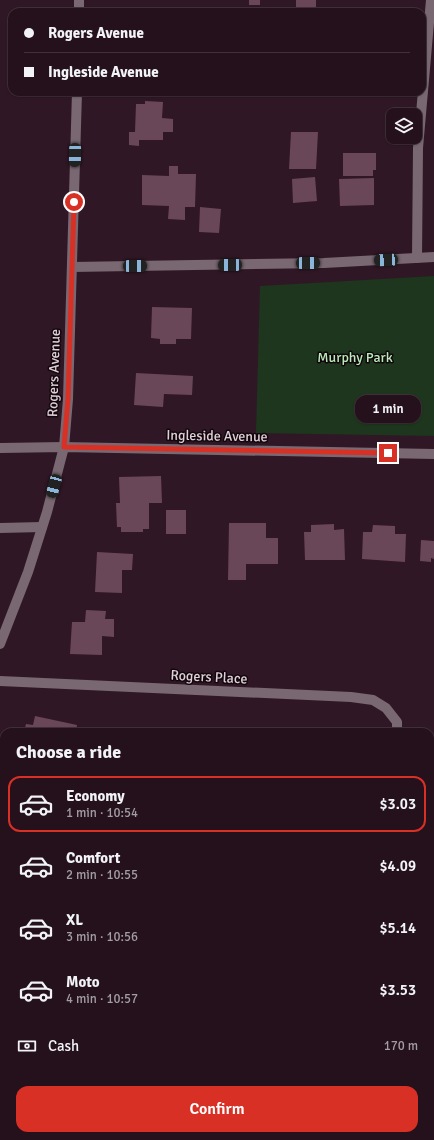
<!DOCTYPE html>
<html lang="en">
<head>
<meta charset="utf-8">
<style>
	:root { --surface:#24111c; --page:#2c1a25; --text:#f1f3f6; --muted:#a39da3; --line:#41313b; --accent:#d93025 }
	body { margin:0; font-family:Signika,sans-serif; background:var(--page); color:var(--text); height:100vh; display:flex; flex-direction:column; font-size:15px; white-space:nowrap }
	* { box-sizing:border-box; margin:0 }
	p { font-size:13px; color:var(--muted) }
	.icon { flex:none; width:22px; height:22px; fill:none; stroke:currentColor; stroke-width:2; stroke-linecap:round; stroke-linejoin:round }
	.map { position:relative; flex:1; overflow:hidden }
	.drawer { position:absolute; left:0px; top:728px; width:434px; height:412px; display:flex; flex-direction:column; background:var(--surface); border-radius:12px 12px 0 0; box-shadow:0 1px 3px #0004,0 0 0 1px var(--line) }
	.drawer>* { flex:none }
	.guide { position:absolute; left:8px; top:8px; width:418px; height:88px; border-radius:12px; box-shadow:0 1px 3px #0004,0 0 0 1px var(--line); display:grid; align-content:center; height:88px; padding:0 16px; background:var(--surface) }
	.tools { position:absolute; left:386px; top:108px; display:grid; gap:8px }
	.tools a { display:grid; place-items:center; width:36px; height:36px; border-radius:8px; background:var(--surface); box-shadow:0 1px 3px #0004,0 0 0 1px var(--line); font-size:20px }
	.end { position:absolute; width:18px; height:18px; margin:-9px; border:5px solid #d93025; background:#fff; box-shadow:0 0 0 2px #fff }
	.from { border-radius:50% }
	.bubble { position:absolute; height:28px; border-radius:12px; background:var(--surface); box-shadow:0 1px 3px #0004,0 0 0 1px var(--line); font-size:13px; font-weight:600; line-height:28px; text-align:center }
	.car { position:absolute; width:12px; height:24px; margin:-12px -6px; border-radius:5px; box-shadow:0 0 3px 1px #0007; background:linear-gradient(#222 24%,#8ab4d8 0 40%,#222 0 76%,#8ab4d8 0 86%,#222 0) }
	.guide b { display:flex; align-items:center; gap:14px; height:38px; font-size:15px }
	.guide b+b { border-top:1px solid var(--line) }
	.guide i { width:10px; height:10px; background:var(--text) }
	ul { padding:0; list-style:none }
	li { display:flex; align-items:center; gap:12px; height:56px; margin:0 8px 6px; padding:0 8px; border:2px solid transparent; border-radius:12px }
	li div { flex:1 }
	li b { display:block; font-size:15px }
	li em { font-style:normal; font-weight:600 }
	li.on { border-color:var(--accent) }
	li>.icon { width:36px; height:36px; stroke-width:1.5 }
	h2 { padding:0 16px; font-size:18px; line-height:48px }
	.pay { display:flex; align-items:center; gap:10px; height:44px; padding:0 16px; font-size:15px }
	.pay p { margin-inline-start:auto }
	.cta { display:flex; gap:8px; margin-top:auto; padding:8px 16px }
	.cta a { flex:1; height:46px; border-radius:12px; background:var(--accent); color:#fff; font-size:16px; font-weight:600; line-height:46px; text-align:center }
	.map>svg:first-child { display:block }
	.green { fill:#1d361d }
	.building { fill:#6a4659 }
	.lines { fill:none; stroke-linecap:round; stroke-linejoin:round }
	.minor { stroke:#796871; stroke-width:10 }
	.route { stroke:#d93025; stroke-width:5 }
	.labels { text-anchor:middle; dominant-baseline:central; stroke-width:3; stroke-linejoin:round; paint-order:stroke }
	.park-label { font-size:14px; fill:#b9ecb9; stroke:#11070c }
	.street-label { font-size:14px; fill:#e2d0d9; stroke:#11070c }
</style>
</head>
<body>
<div class="map">
<svg width="434" height="1140" viewBox="0 0 434 1140">
	<rect width="100%" height="100%" fill="#301725"/>
	<polygon class="green" points="434,276 434,436 256,433 260,286"/>
	<g class="building">
		<rect x="249" y="0" width="11" height="5"/>
		<rect x="296" y="0" width="20" height="12"/>
		<polygon points="145,101 163,102 162,118 173,119 173,132 163,132 163,140 139,140 139,146 129,145 129,132 135,132 136,104 145,104"/>
		<polygon points="291,132 318,132 316,169 289,169"/>
		<polygon points="343,153 376,153 376,170 373,170 373,176 343,176"/>
		<polygon points="169,166 178,166 178,174 196,174 195,207 185,207 185,220 168,219 169,206 142,205 142,175 169,176"/>
		<polygon points="315,177 317,201 293,203 292,179"/>
		<polygon points="374,178 374,205 340,206 339,179"/>
		<polygon points="200,207 221,209 219,233 199,232"/>
		<polygon points="152,307 192,308 191,339 176,339 176,344 160,344 160,339 151,338"/>
		<polygon points="136,373 193,376 192,395 164,394 163,407 134,405"/>
		<polygon points="161,476 162,503 149,503 149,529 143,529 143,532 121,532 121,527 117,527 116,503 120,503 119,477"/>
		<rect x="166" y="510" width="20" height="24"/>
		<polygon points="229,523 266,523 266,538 278,538 278,564 246,564 246,580 228,580"/>
		<polygon points="334,524 334,530 344,529 345,560 305,560 304,532 311,532 311,525"/>
		<polygon points="373,525 395,526 395,534 406,534 405,562 362,559 363,532 372,532"/>
		<polygon points="421,540 434,541 434,559 431,558 431,562 420,561"/>
		<polygon points="97,552 133,554 132,570 122,570 122,593 95,592"/>
		<polygon points="86,610 106,611 105,619 114,619 114,637 102,636 102,655 70,654 72,622 85,622"/>
		<polygon points="35,716 77,725 76,732 24,732 26,724 33,725"/>
		<polygon points="0,823 4,824 4,891 0,891"/>
		<rect x="0" y="918" width="4" height="25"/>
		<polygon points="430,1098 434,1100 434,1127 430,1125"/>
	</g>
	<g class="lines">
		<g class="minor">
			<polyline points="79,12 79,0"/>
			<polyline points="417,258 418,148 431,0"/>
			<polyline points="72,267 324,263 434,257"/>
			<polyline points="0,448 64,447 434,454"/>
			<polyline points="0,528 42,527"/>
			<polyline points="0,644 28,572 47,512 64,447 68,399 77,92"/>
			<polyline points="0,681 351,697 373,700 386,708 397,722 397,732"/>
			<polyline points="0,778 4,778"/>
			<polyline points="87,1139 116,1140"/>
			<polyline points="308,1140 309,1136"/>
		</g>
	</g>
	<g class="lines">
		<polyline class="route" points="74,202 68,399 64,447 388,453"/>
	</g>
	<g class="labels">
		<g class="park-label">
			<text x="355" y="357">Murphy Park</text>
		</g>
		<g class="street-label">
			<text transform="translate(54 373) rotate(-88)">Rogers Avenue</text>
			<text transform="translate(217 436) rotate(1)">Ingleside Avenue</text>
			<text transform="translate(209 677) rotate(3)">Rogers Place</text>
		</g>
	</g>
</svg>
<div class="tools">
<a><svg class="icon" aria-label="layers" viewBox="0 0 24 24"><path d="M12 4l9 5-9 5-9-5zM3 14l9 5 9-5"/></svg></a>
</div>
<i class="end from" style="left:74px;top:202px"></i>
<i class="end" style="left:388px;top:453px"></i>
<div class="bubble" style="left:355px;top:395px;width:66px">1 min</div>
<i class="car" style="left:75px;top:155px;rotate:181deg"></i>
<i class="car" style="left:386px;top:260px;rotate:267deg"></i>
<i class="car" style="left:308px;top:263px;rotate:89deg"></i>
<i class="car" style="left:230px;top:265px;rotate:269deg"></i>
<i class="car" style="left:135px;top:266px;rotate:89deg"></i>
<i class="car" style="left:54px;top:486px;rotate:195deg"></i>
<div class="guide">
<b><i class="from"></i>Rogers Avenue</b>
<b><i></i>Ingleside Avenue</b>
</div>
<section class="drawer">
<h2>Choose a ride</h2>
<ul>
<li class="on"><svg class="icon" aria-label="car" viewBox="0 0 24 24"><path d="M5 17H2v-5l4-1 3-4h7l3 4 3 1v5h-3M9 17h6M6 11h13"/><circle cx="7" cy="17" r="2"/><circle cx="17" cy="17" r="2"/></svg><div><b>Economy</b><p>1 min · 10:54</p></div><em>$3.03</em></li>
<li><svg class="icon" aria-label="car" viewBox="0 0 24 24"><path d="M5 17H2v-5l4-1 3-4h7l3 4 3 1v5h-3M9 17h6M6 11h13"/><circle cx="7" cy="17" r="2"/><circle cx="17" cy="17" r="2"/></svg><div><b>Comfort</b><p>2 min · 10:55</p></div><em>$4.09</em></li>
<li><svg class="icon" aria-label="car" viewBox="0 0 24 24"><path d="M5 17H2v-5l4-1 3-4h7l3 4 3 1v5h-3M9 17h6M6 11h13"/><circle cx="7" cy="17" r="2"/><circle cx="17" cy="17" r="2"/></svg><div><b>XL</b><p>3 min · 10:56</p></div><em>$5.14</em></li>
<li><svg class="icon" aria-label="car" viewBox="0 0 24 24"><path d="M5 17H2v-5l4-1 3-4h7l3 4 3 1v5h-3M9 17h6M6 11h13"/><circle cx="7" cy="17" r="2"/><circle cx="17" cy="17" r="2"/></svg><div><b>Moto</b><p>4 min · 10:57</p></div><em>$3.53</em></li>
</ul>
<div class="pay"><svg class="icon" aria-label="cash" viewBox="0 0 24 24"><path d="M3 7h18v10H3z"/><circle cx="12" cy="12" r="2"/></svg>Cash<p>170 m</p></div>
<div class="cta"><a>Confirm</a></div>
</section>
</div>
</body>
</html>
